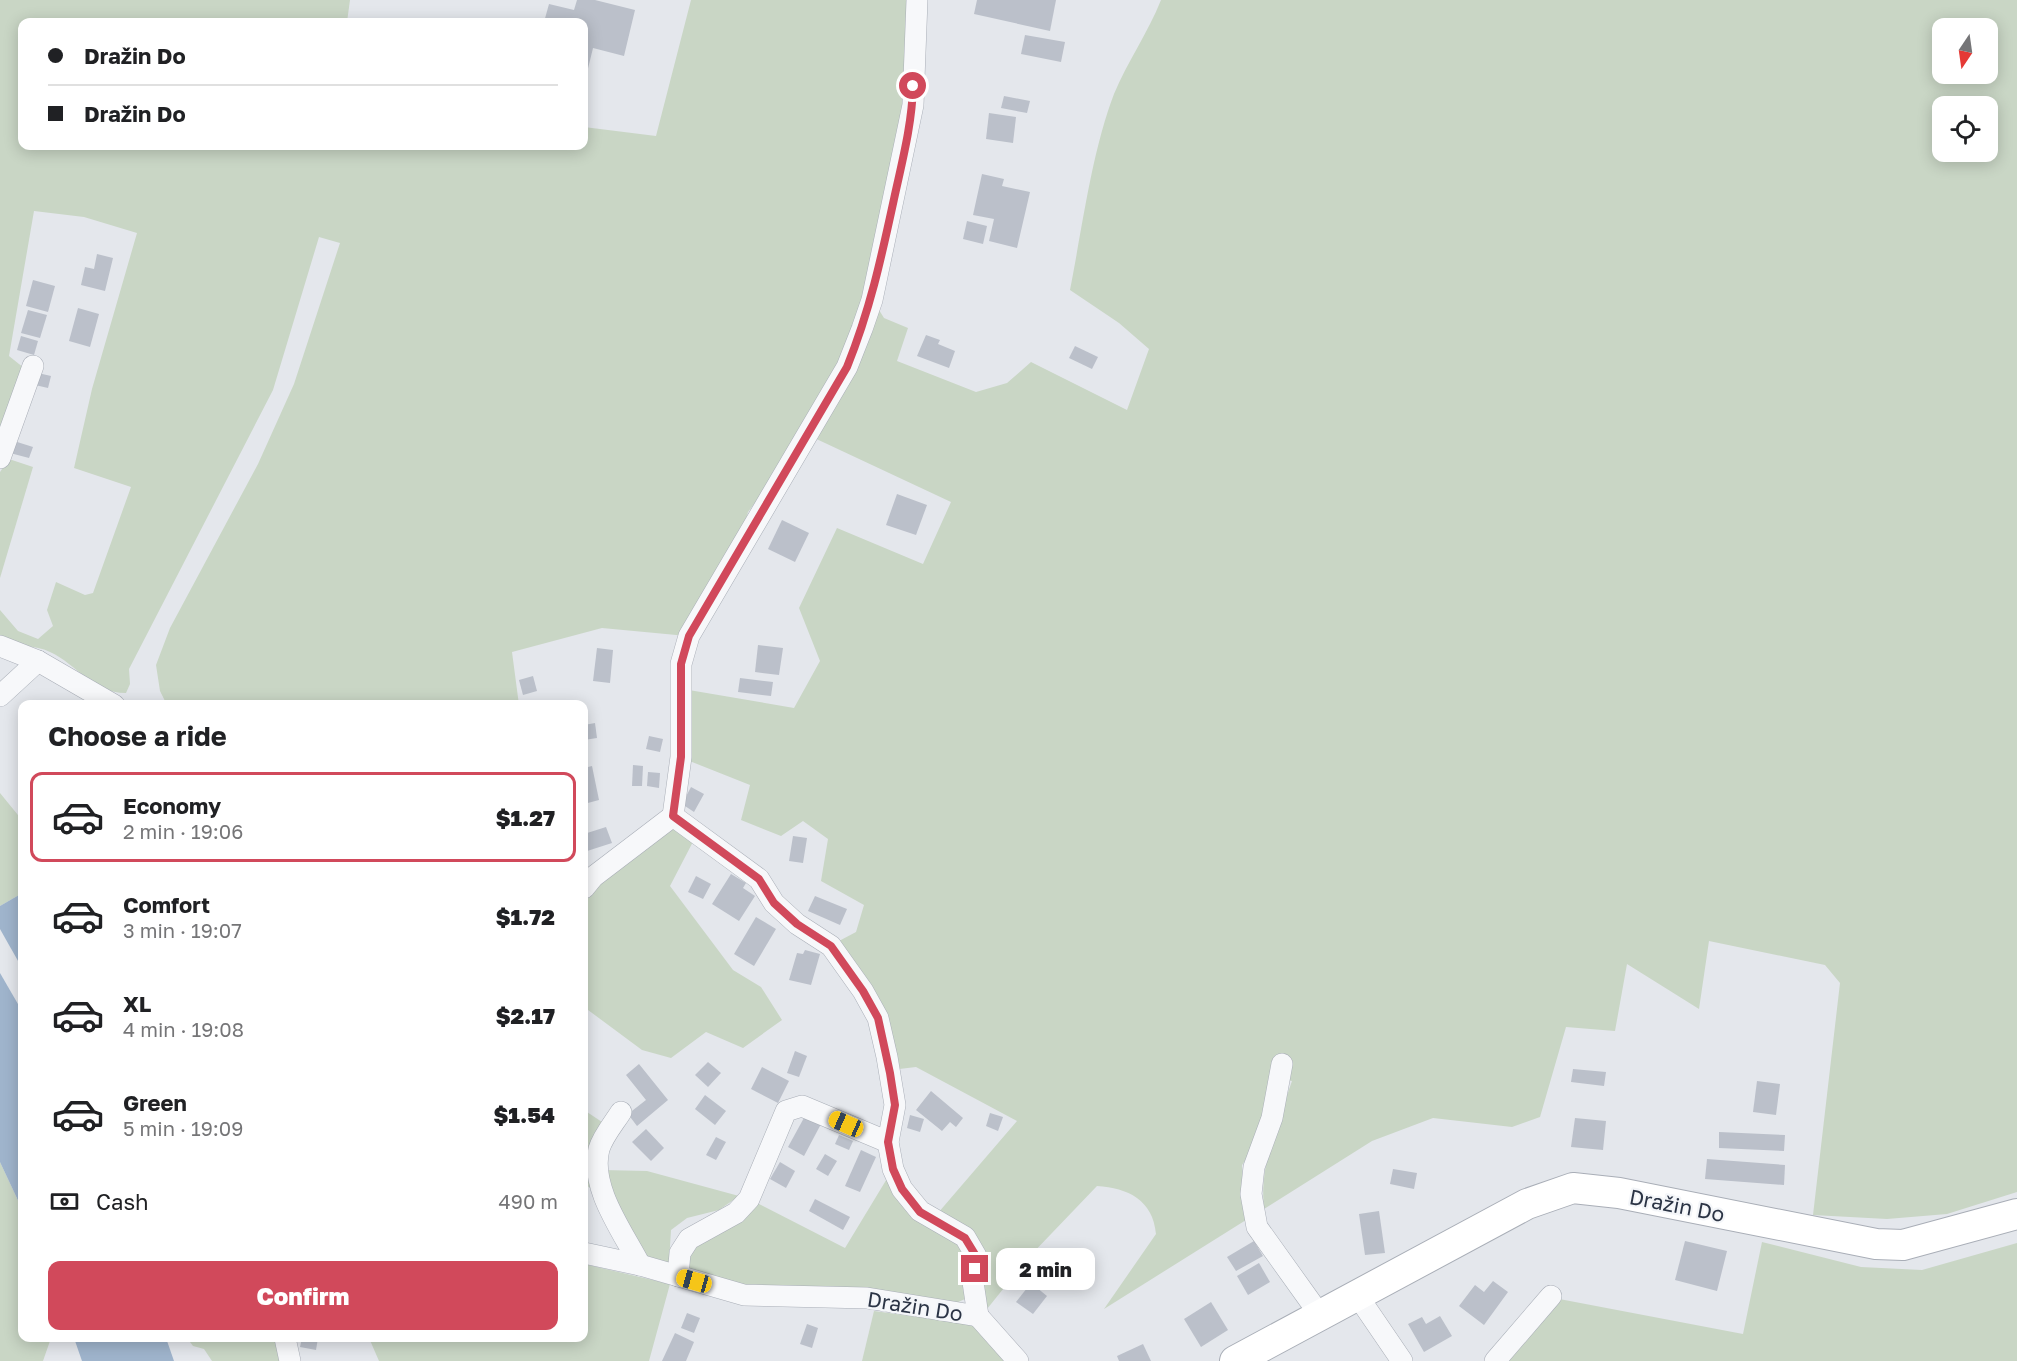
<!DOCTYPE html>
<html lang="en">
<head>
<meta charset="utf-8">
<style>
	:root { --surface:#fff; --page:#f6f6f6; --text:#202124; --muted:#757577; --line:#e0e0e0; --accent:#d1495b }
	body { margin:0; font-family:"Golos Text",sans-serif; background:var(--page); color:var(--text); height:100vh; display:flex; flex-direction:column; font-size:22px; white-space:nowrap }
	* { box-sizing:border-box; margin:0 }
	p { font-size:20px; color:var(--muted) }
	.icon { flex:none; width:33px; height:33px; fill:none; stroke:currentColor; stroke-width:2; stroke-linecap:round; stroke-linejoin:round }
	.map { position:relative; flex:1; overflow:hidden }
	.sheet { position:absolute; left:18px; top:700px; width:570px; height:642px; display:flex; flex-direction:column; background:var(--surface); border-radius:12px; box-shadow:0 3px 15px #0003 }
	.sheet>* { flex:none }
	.banner { position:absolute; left:18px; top:18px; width:570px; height:132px; border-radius:12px; box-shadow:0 3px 15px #0003; display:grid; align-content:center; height:132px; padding:0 30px; background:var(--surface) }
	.needle { width:39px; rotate:193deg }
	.buttons { position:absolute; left:1932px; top:18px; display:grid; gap:12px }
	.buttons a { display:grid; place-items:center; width:66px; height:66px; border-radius:12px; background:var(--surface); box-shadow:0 3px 15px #0003; font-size:30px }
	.end { position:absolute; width:27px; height:27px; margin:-14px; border:8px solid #d1495b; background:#fff; box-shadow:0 0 0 3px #fff }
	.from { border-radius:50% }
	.bubble { position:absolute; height:42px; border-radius:12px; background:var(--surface); box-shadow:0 3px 15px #0003; font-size:20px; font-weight:800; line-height:42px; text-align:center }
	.car { position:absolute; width:18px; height:36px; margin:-18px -9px; border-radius:8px; box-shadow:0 0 4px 2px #0007; background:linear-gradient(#f5c518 24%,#345 0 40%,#f5c518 0 76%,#345 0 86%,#f5c518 0) }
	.banner b { display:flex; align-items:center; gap:21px; height:57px; font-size:22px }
	.banner b+b { border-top:2px solid var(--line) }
	.banner i { width:15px; height:15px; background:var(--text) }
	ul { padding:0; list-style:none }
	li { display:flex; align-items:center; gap:18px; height:90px; margin:0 12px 9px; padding:0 18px; border:3px solid transparent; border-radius:12px }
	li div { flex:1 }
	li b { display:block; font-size:22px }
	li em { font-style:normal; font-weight:800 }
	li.selected { border-color:var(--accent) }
	li>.icon { width:54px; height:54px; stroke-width:1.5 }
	h2 { padding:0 30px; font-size:27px; line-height:72px }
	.pay { display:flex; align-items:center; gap:15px; height:66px; padding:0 30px; font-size:22px }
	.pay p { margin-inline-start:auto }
	.cta { display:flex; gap:12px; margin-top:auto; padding:12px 30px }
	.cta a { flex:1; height:69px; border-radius:12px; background:var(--accent); color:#fff; font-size:24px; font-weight:800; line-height:69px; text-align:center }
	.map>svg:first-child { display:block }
	.green { fill:#c9d6c5; fill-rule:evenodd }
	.water { fill:#9fb4cc }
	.building { fill:#bbc0ca }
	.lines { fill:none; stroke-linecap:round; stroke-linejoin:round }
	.street-casing { stroke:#a9aeb7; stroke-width:22 }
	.secondary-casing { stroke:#a9aeb7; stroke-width:32 }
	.street { stroke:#f7f8fa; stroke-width:21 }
	.secondary { stroke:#fff; stroke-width:30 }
	.route { stroke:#d1495b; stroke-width:8 }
	.labels { text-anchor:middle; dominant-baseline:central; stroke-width:4.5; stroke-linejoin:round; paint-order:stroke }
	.street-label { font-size:21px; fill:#2b3445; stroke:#f4f6f9 }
</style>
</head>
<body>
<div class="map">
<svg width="2017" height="1361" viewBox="0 0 2017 1361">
	<rect width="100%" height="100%" fill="#e4e7ec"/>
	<g class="green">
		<path d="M0,0H350L347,22H22V146H584V127L656,136L691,0H914L908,104L851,346L761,501L754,504L748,512L742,533L687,636L602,628L512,652L519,705H167L160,691L156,665L170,628L258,464L294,384L340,243L319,237L273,390L129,669L130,684L126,693C92,693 78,665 50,652C35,644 16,648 0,641V610L18,631L38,639L53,626L47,610L56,582L85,595L93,593L131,487L74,468L92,389L137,233L84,217L34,211L9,356L24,368L0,439Z"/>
		<path d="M1161,0H2017V1192L1947,1214L1887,1219L1813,1215L1840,983L1825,965L1709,941L1699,1009L1627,964L1615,1031L1566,1027L1540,1117L1512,1127L1433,1118L1372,1141L1264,1209C1259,1164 1278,1123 1292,1081L1271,1077L1270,1091L1251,1152L1242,1165L1246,1220L1104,1309L1156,1234C1153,1200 1128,1188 1097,1186L1029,1257L987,1309L981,1301V1263L938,1213L1017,1121L916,1067L891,1070L839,941L856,932L864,905L821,881L828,839L803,821L781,836L741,820L750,785L682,758L683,689L794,708L820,661L799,608L837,528L923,564L951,502L810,436L874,302L884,318L908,328L897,361L976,392L1007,383L1031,362L1127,410L1149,349L1119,323L1070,290C1082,229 1092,151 1114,94C1127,62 1148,33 1161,0ZM1942,28H1988V74H1942ZM1942,106H1988V152H1942Z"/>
		<polygon points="9,459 33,467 0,578 0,472"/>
		<polygon points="0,793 22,820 22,901 19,895 0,906"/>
		<polygon points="673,818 696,836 670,886 733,970 761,987 782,1020 743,1048 706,1032 671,1058 642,1050 584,1007 584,890"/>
		<polygon points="587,1112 602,1122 588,1157 590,1188 584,1183 584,1116"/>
		<polygon points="0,1162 22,1209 22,1338 51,1338 43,1361 0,1361"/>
		<polygon points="602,1170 647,1171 739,1196 719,1210 687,1218 671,1230 669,1263 645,1258 621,1215"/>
		<polygon points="888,1177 966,1248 965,1299 956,1303 739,1287 686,1268 691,1250 757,1203 845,1248"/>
		<polygon points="1762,1242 1861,1267 1922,1270 2017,1243 2017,1361 1510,1361 1504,1356 1554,1298 1743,1334"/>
		<polygon points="584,1264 670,1284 649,1361 379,1361 369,1338 584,1338"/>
		<polygon points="874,1311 970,1324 994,1342 1007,1361 862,1361"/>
		<polygon points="187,1338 276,1338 281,1361 212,1361 204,1349 193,1346"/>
	</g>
	<g class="water">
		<polygon points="19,895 22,901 22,968 0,929 0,906"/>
		<polygon points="0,973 22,1011 22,1209 0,1162"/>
		<polygon points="74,1338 166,1338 174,1361 82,1361"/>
	</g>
	<g class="building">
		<polygon points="577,0 595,0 635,10 624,56 593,48 584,85 584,22 544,22 549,4 574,10"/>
		<polygon points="977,0 1056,0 1050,31 974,14"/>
		<polygon points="1025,35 1065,42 1061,62 1021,54"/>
		<polygon points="1004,96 1030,101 1027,113 1001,108"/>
		<polygon points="989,113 1016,117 1013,143 986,139"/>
		<polygon points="982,174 1004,179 1002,186 1030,192 1017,248 989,241 994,219 973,215"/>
		<polygon points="967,221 987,226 983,244 963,239"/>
		<polygon points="97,254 113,258 105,291 81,285 85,267 94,269"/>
		<polygon points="33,280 55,286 48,312 26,306"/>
		<polygon points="78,308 99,314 90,347 69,341"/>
		<polygon points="28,310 47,315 40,338 21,333"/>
		<polygon points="926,335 940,340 938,344 955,351 949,368 917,356"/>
		<polygon points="21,336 38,341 34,355 17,350"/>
		<polygon points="1075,346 1098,357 1092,369 1069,358"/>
		<polygon points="38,373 51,376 48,388 35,385"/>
		<polygon points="14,441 33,447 29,458 10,453"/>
		<polygon points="897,494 927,505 916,535 886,525"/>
		<polygon points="782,520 809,533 795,562 768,549"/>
		<polygon points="758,645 783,648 779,675 755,672"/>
		<polygon points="597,648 613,650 610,683 593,681"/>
		<polygon points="533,676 537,691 523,695 519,680"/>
		<polygon points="740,678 773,682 771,696 738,692"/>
		<polygon points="595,723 597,738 584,740 584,725"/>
		<polygon points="649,736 663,739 660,752 646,749"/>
		<polygon points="633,765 643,766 642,786 632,786"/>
		<polygon points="592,766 599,800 584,804 584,768"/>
		<polygon points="648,772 660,773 659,788 647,786"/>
		<polygon points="691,787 704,794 694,812 682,804"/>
		<polygon points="606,827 612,843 584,852 584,834"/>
		<polygon points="793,836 807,838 803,863 789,861"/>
		<polygon points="731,874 746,883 743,888 755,896 739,921 712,904"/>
		<polygon points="696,876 711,884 703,899 688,892"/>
		<polygon points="815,896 847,909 840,925 808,911"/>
		<polygon points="756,917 776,929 754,966 734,954"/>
		<polygon points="805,950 820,954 811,985 789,980 797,953 803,954"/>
		<polygon points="795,1051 807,1056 799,1077 787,1073"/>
		<polygon points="708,1062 721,1073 708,1087 695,1075"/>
		<polygon points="639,1064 668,1100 637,1126 628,1114 646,1100 626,1075"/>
		<polygon points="762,1067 789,1081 778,1103 751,1089"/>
		<polygon points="1573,1069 1606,1072 1604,1086 1571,1082"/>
		<polygon points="1757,1081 1780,1084 1776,1115 1753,1112"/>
		<polygon points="931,1091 963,1118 956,1127 950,1122 942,1131 916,1110"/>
		<polygon points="705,1095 726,1111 715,1125 695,1109"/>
		<polygon points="990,1113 1003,1117 998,1131 986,1126"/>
		<polygon points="910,1115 924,1119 920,1132 907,1128"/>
		<polygon points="805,1116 821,1124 804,1156 788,1147"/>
		<polygon points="1575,1118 1606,1121 1603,1150 1571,1147"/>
		<polygon points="646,1129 664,1148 651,1161 632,1142"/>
		<polygon points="1719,1132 1785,1135 1784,1151 1719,1148"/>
		<polygon points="839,1135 853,1141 849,1150 835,1144"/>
		<polygon points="716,1137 726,1142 716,1160 706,1155"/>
		<polygon points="861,1150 876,1157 860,1192 845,1186"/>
		<polygon points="825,1154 837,1161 828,1176 816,1169"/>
		<polygon points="1707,1159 1785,1165 1784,1185 1705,1179"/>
		<polygon points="780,1162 795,1171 786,1188 770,1179"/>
		<polygon points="1393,1169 1417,1173 1414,1189 1390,1184"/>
		<polygon points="815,1199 850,1217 843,1230 809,1211"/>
		<polygon points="1379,1211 1385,1253 1365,1255 1359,1214"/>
		<polygon points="1254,1241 1263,1256 1236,1271 1227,1257"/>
		<polygon points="1685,1241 1727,1251 1717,1291 1675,1280"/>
		<polygon points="1259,1263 1270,1282 1248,1295 1237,1276"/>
		<polygon points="1493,1281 1508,1292 1484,1325 1459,1306 1475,1285 1484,1292"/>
		<polygon points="1031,1283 1047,1296 1033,1314 1016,1302"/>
		<polygon points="1211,1302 1228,1330 1201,1347 1184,1319"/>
		<polygon points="687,1313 700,1318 694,1333 681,1328"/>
		<polygon points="1440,1316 1452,1336 1424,1352 1408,1324 1422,1317 1426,1324"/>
		<polygon points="807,1324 818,1328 812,1348 800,1344"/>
		<polygon points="675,1333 694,1342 686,1361 662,1361"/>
		<polygon points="302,1338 318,1338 316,1350 300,1347"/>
		<polygon points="1143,1344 1151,1361 1119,1361 1117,1356"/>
	</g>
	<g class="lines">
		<defs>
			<g id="street">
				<polyline points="917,0 913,105 872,300 862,329 847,367 689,636 681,664 681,757 673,816 759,879 774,903 797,924 831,946 863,991 878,1018 887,1057 895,1105 888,1142 893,1169 902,1189 920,1211 965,1237 976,1256 973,1282 978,1316"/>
				<polyline points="0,458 33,366"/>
				<polyline points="0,646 38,661 114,705"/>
				<polyline points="0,696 38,661"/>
				<polyline points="584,888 593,877 673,816"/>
				<polyline points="1282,1064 1272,1118 1254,1167 1251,1194 1257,1227 1320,1315"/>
				<path d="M621,1112C614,1123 603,1136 599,1149C589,1187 623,1232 640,1265"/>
				<polyline points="584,1253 640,1265 744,1295 867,1298 978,1316"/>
				<polyline points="678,1276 680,1253 689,1239 736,1213 749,1199 786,1111 802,1106 888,1142"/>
				<polyline points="1357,1295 1402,1361"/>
				<polyline points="978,1316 1018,1361"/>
				<polyline points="285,1338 290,1361"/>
				<polyline points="1495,1361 1551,1296"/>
			</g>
			<polyline id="secondary" points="1235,1361 1527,1204 1573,1188 1619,1193 1876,1244 1903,1245 2017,1214"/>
		</defs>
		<use href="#street" class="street-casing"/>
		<use href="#secondary" class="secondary-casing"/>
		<use href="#street" class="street"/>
		<use href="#secondary" class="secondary"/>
	</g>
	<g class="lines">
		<path class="route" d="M913,86C912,125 902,162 894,199C881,259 870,310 847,367L689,636L681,664V757L673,816L759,879L774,903L797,924L831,946L863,991L878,1018L890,1073L895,1105L888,1142L893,1169L902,1189L920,1212L965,1238L976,1256L975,1269"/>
	</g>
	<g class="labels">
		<g class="street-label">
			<text transform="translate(1677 1205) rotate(11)">Dražin Do</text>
			<text transform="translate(915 1306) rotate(9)">Dražin Do</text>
		</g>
	</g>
</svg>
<div class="buttons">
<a><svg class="needle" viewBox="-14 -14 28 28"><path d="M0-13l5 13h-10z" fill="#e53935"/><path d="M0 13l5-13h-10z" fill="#757577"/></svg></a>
<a><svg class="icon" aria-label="locate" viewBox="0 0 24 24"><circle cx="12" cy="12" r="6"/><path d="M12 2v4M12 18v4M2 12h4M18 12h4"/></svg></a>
</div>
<i class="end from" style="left:913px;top:86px"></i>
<i class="end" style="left:975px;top:1269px"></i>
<div class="bubble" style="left:996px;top:1248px;width:99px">2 min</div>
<i class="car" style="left:846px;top:1124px;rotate:294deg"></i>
<i class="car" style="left:694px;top:1281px;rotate:286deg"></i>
<div class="banner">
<b><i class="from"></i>Dražin Do</b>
<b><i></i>Dražin Do</b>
</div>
<section class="sheet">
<h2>Choose a ride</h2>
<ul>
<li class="selected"><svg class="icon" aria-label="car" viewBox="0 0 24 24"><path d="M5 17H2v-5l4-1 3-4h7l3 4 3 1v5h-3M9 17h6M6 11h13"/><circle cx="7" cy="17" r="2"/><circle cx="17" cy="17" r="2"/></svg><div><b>Economy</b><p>2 min · 19:06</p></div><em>$1.27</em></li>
<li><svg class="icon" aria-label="car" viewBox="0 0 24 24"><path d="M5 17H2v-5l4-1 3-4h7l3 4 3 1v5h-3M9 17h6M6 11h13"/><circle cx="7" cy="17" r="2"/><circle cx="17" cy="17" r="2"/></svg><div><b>Comfort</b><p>3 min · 19:07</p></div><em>$1.72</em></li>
<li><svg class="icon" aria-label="car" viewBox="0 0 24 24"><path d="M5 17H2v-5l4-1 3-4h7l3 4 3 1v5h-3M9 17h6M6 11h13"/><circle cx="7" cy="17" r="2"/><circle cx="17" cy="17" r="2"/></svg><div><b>XL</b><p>4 min · 19:08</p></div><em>$2.17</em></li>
<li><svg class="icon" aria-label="car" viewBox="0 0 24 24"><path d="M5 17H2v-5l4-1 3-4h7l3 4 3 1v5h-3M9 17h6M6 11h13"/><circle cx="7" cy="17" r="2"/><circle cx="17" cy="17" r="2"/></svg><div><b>Green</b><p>5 min · 19:09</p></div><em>$1.54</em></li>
</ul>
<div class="pay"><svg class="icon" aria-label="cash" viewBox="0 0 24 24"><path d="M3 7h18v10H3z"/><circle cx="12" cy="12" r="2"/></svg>Cash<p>490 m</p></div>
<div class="cta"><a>Confirm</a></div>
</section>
</div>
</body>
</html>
